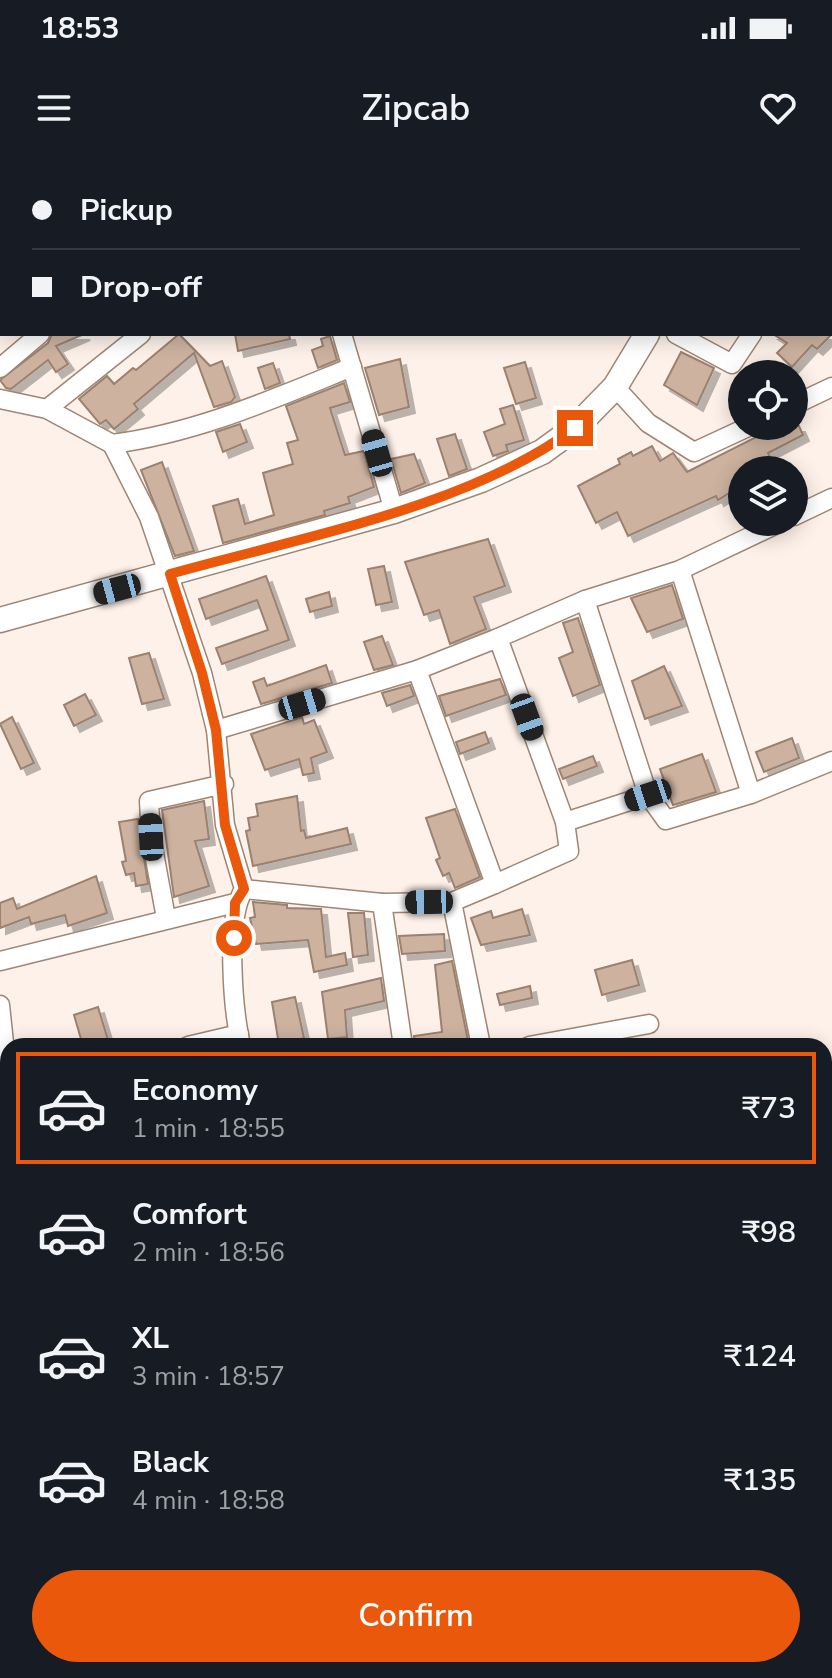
<!DOCTYPE html>
<html lang="en">
<head>
<meta charset="utf-8">
<style>
	:root { --surface:#171b24; --page:#242831; --text:#f1f3f6; --muted:#9ea1a6; --line:#363941; --accent:#ea580c }
	body { margin:0; font-family:"Nunito Sans",sans-serif; background:var(--page); color:var(--text); height:100vh; display:flex; flex-direction:column; font-size:30px; white-space:nowrap }
	* { box-sizing:border-box; margin:0 }
	p { font-size:26px; color:var(--muted) }
	.icon { flex:none; width:44px; height:44px; fill:none; stroke:currentColor; stroke-width:2; stroke-linecap:round; stroke-linejoin:round }
	.map { position:relative; flex:1; overflow:hidden }
	.details { position:absolute; left:0px; top:878px; width:832px; height:640px; display:flex; flex-direction:column; background:var(--surface); border-radius:24px 24px 0 0; box-shadow:0 4px 20px #0003 }
	.details>* { flex:none }
	.hud { position:absolute; left:0px; top:0px; width:832px; height:176px; box-shadow:0 4px 20px #0003; display:grid; align-content:center; height:176px; padding:0 32px; background:var(--surface) }
	.controls { position:absolute; left:728px; top:200px; display:grid; gap:16px }
	.controls a { display:grid; place-items:center; width:80px; height:80px; border-radius:50%; background:var(--surface); box-shadow:0 4px 20px #0003; font-size:40px }
	.end { position:absolute; width:36px; height:36px; margin:-18px; border:10px solid #ea580c; background:#fff; box-shadow:0 0 0 4px #fff }
	.from { border-radius:50% }
	.car { position:absolute; width:24px; height:48px; margin:-24px -12px; border-radius:10px; box-shadow:0 0 6px 2px #0007; background:linear-gradient(#222 24%,#8ab4d8 0 40%,#222 0 76%,#8ab4d8 0 86%,#222 0) }
	.hud b { display:flex; align-items:center; gap:28px; height:76px; font-size:30px }
	.hud b+b { border-top:2px solid var(--line) }
	.hud i { width:20px; height:20px; background:var(--text) }
	ul { padding:14px 0 0; list-style:none }
	li { display:flex; align-items:center; gap:24px; height:112px; margin:0 16px 12px; padding:0 16px; border:4px solid transparent; border-radius:0px }
	li div { flex:1 }
	li b { display:block; font-size:30px }
	li em { font-style:normal; font-weight:600 }
	li.selected { border-color:var(--accent) }
	li>.icon { width:72px; height:72px; stroke-width:1.5 }
	.cta { display:flex; gap:16px; margin-top:auto; padding:16px 32px }
	.cta a { flex:1; height:92px; border-radius:48px; background:var(--accent); color:#fff; font-size:32px; font-weight:600; line-height:92px; text-align:center }
	.status { display:flex; justify-content:space-between; align-items:center; height:56px; padding:0 40px; background:var(--surface); direction:ltr }
	.status svg { height:22px; fill:currentColor }
	header { display:flex; justify-content:space-between; align-items:center; height:104px; padding:0 32px; background:var(--surface); font-size:36px; font-weight:600 }
	.map>svg:first-child { display:block }
	.green { fill:#b4eab0 }
	.building { fill:#cdb29f; stroke:#9a816f; stroke-width:2; filter:url(#shadow) }
	.lines { fill:none; stroke-linecap:round; stroke-linejoin:round }
	.street-casing { stroke:#9f8674; stroke-width:21 }
	.secondary-casing { stroke:#9f8674; stroke-width:27 }
	.street { stroke:#fff; stroke-width:18 }
	.secondary { stroke:#fff; stroke-width:24 }
	.route { stroke:#ea580c; stroke-width:10 }
</style>
</head>
<body>
<div class="status"><b>18:53</b><svg viewBox="0 0 49 12"><path d="M0 12V9h3v3zM5 12V6h3v6zM10 12V3h3v9zM15 12V0h3v12zM26 1h20v11H26zM47 4h2v5h-2z"/></svg></div>
<header><svg class="icon" aria-label="menu" viewBox="0 0 24 24"><path d="M4 6h16M4 12h16M4 18h16"/></svg>Zipcab<svg class="icon" aria-label="heart" viewBox="0 0 24 24"><path d="M12 20l-8-8c-3-5 5-10 8-4 3-6 11-1 8 4z"/></svg></header>
<div class="map">
<svg width="832" height="1518" viewBox="0 0 832 1518">
	<defs>
		<filter id="shadow"><feDropShadow dx="6" dy="6" stdDeviation="0" flood-color="#0004"/></filter>
	</defs>
	<rect width="100%" height="100%" fill="#fdf1e9"/>
	<polygon class="green" points="0,875 8,900 8,1258 0,1261"/>
	<g class="building">
		<polygon points="52,174 84,174 56,186 68,204 56,212 48,200 11,229 6,228 0,220 48,183"/>
		<polygon points="179,174 210,206 222,201 235,237 231,242 214,247 194,193 134,244 138,249 114,269 106,260 100,264 79,239 107,216 114,224 133,208 136,210"/>
		<polygon points="235,174 289,174 290,179 238,191"/>
		<polygon points="773,174 832,174 817,189 812,185 792,207 777,193 787,183"/>
		<polygon points="330,176 337,200 318,208 312,190 323,186 321,179"/>
		<polygon points="681,192 714,208 697,245 664,225"/>
		<polygon points="400,199 409,247 379,255 365,208"/>
		<polygon points="525,202 536,238 516,244 504,208"/>
		<polygon points="273,203 280,223 265,229 258,208"/>
		<polygon points="344,223 350,242 330,248 345,295 364,291 374,327 348,337 350,343 324,351 325,355 223,383 213,346 238,339 245,364 274,355 263,313 293,304 287,283 298,280 286,246"/>
		<polygon points="513,245 524,280 506,285 508,291 493,296 484,272 505,264 500,249"/>
		<polygon points="240,264 247,282 223,292 216,272"/>
		<polygon points="778,266 799,266 803,275 768,293 772,301 752,310 742,310 742,325 718,340 716,336 628,376 617,352 596,363 578,326 620,304 618,299 631,292 633,296 652,286 660,301 673,293 687,312"/>
		<polygon points="455,274 467,309 449,316 437,279"/>
		<polygon points="414,294 425,323 401,333 391,299"/>
		<polygon points="162,302 194,391 175,396 141,310"/>
		<polygon points="488,379 505,426 474,437 486,469 450,484 439,450 424,455 405,402"/>
		<polygon points="384,406 392,442 376,445 368,409"/>
		<polygon points="266,416 289,480 222,504 216,488 268,470 257,440 206,459 199,439"/>
		<polygon points="672,425 683,459 647,472 631,438"/>
		<polygon points="329,432 332,446 310,452 306,439"/>
		<polygon points="578,458 600,525 573,536 559,498 573,492 563,463"/>
		<polygon points="382,476 393,505 374,510 364,482"/>
		<polygon points="149,493 164,539 142,544 129,498"/>
		<polygon points="326,505 332,523 261,544 253,522 264,518 267,526"/>
		<polygon points="664,506 682,546 645,559 632,521"/>
		<polygon points="500,519 506,535 446,556 439,536"/>
		<polygon points="410,525 414,536 387,546 382,533"/>
		<polygon points="85,534 96,555 74,566 64,545"/>
		<polygon points="12,557 34,603 21,609 0,564"/>
		<polygon points="302,557 304,564 314,560 327,592 311,598 314,613 303,615 299,599 265,610 251,574"/>
		<polygon points="485,572 489,583 460,594 456,582"/>
		<polygon points="792,578 799,598 764,612 756,592"/>
		<polygon points="702,594 716,632 673,645 660,609"/>
		<polygon points="593,596 597,606 563,619 559,609"/>
		<polygon points="297,636 301,671 304,670 306,678 347,668 351,684 253,706 246,671 250,670 248,658 258,656 256,644"/>
		<polygon points="204,641 209,679 195,681 209,726 174,737 162,650"/>
		<polygon points="455,649 480,717 455,728 449,713 443,716 436,700 440,698 426,658"/>
		<polygon points="138,659 148,724 136,726 134,713 126,715 122,702 126,701 119,662"/>
		<polygon points="96,716 107,753 68,766 65,755 31,764 29,757 0,768 0,743 13,738 17,749"/>
		<polygon points="253,742 287,745 287,748 321,749 326,797 345,793 347,805 314,812 308,780 256,784 250,758 255,757"/>
		<polygon points="522,749 530,775 481,785 471,758 491,751 493,758"/>
		<polygon points="348,753 364,753 368,795 353,797"/>
		<polygon points="444,774 445,791 402,794 399,776"/>
		<polygon points="632,800 639,825 602,835 595,810"/>
		<polygon points="452,801 469,886 415,886 414,876 442,872 435,805"/>
		<polygon points="381,818 384,841 345,850 347,877 328,879 322,832"/>
		<polygon points="530,826 532,838 500,845 497,834"/>
		<polygon points="295,837 304,878 279,885 272,842"/>
		<polygon points="98,847 108,880 83,886 74,855"/>
	</g>
	<g class="lines">
		<defs>
			<g id="street">
				<polyline points="0,65 2,63"/>
				<polyline points="830,131 832,133"/>
				<polyline points="342,174 394,351"/>
				<polyline points="676,174 732,204 752,174"/>
				<polyline points="0,208 40,174"/>
				<polyline points="615,227 648,263 694,292 750,266"/>
				<path d="M0,239L47,249L112,284L149,357L202,513L216,570L225,665L244,729C225,760 233,849 241,886"/>
				<polyline points="794,245 832,227"/>
				<polyline points="47,249 141,174"/>
				<path d="M112,284C197,273 273,239 352,207"/>
				<polyline points="794,356 832,338"/>
				<polyline points="781,362 680,410 585,440 648,635 666,660 751,634 832,601"/>
				<polyline points="680,410 751,634"/>
				<polyline points="585,440 498,478 565,662 648,635"/>
				<polyline points="498,478 417,510 495,724 569,691 565,662"/>
				<polyline points="216,570 417,510"/>
				<polyline points="244,729 382,743 452,742 495,724"/>
				<polyline points="452,742 481,886"/>
				<polyline points="382,743 403,886"/>
				<polyline points="166,758 151,677 149,641 224,624"/>
				<polyline points="0,801 235,743"/>
				<polyline points="0,845 8,921"/>
				<polyline points="188,886 239,874"/>
				<polyline points="529,886 649,864"/>
				<polyline points="0,1261 8,1258"/>
				<polyline points="0,1316 8,1339"/>
				<polyline points="0,1492 8,1508"/>
				<polyline points="81,1510 85,1518"/>
				<polyline points="162,1510 165,1518"/>
				<polyline points="238,1510 241,1518"/>
			</g>
			<g id="secondary">
				<polyline points="751,2 752,0"/>
				<polyline points="0,460 394,351 481,320 542,292 575,268 615,227 647,174"/>
			</g>
		</defs>
		<use href="#street" class="street-casing"/>
		<use href="#secondary" class="secondary-casing"/>
		<use href="#street" class="street"/>
		<use href="#secondary" class="secondary"/>
	</g>
	<g class="lines">
		<path class="route" d="M234,778L235,743L244,729L225,665L216,570L202,513L170,414C298,378 469,347 575,268"/>
	</g>
</svg>
<div class="controls">
<a><svg class="icon" aria-label="locate" viewBox="0 0 24 24"><circle cx="12" cy="12" r="6"/><path d="M12 2v4M12 18v4M2 12h4M18 12h4"/></svg></a>
<a><svg class="icon" aria-label="layers" viewBox="0 0 24 24"><path d="M12 4l9 5-9 5-9-5zM3 14l9 5 9-5"/></svg></a>
</div>
<i class="end from" style="left:234px;top:778px"></i>
<i class="end" style="left:575px;top:268px"></i>
<i class="car" style="left:377px;top:293px;rotate:344deg"></i>
<i class="car" style="left:117px;top:429px;rotate:255deg"></i>
<i class="car" style="left:302px;top:544px;rotate:73deg"></i>
<i class="car" style="left:527px;top:557px;rotate:160deg"></i>
<i class="car" style="left:648px;top:635px;rotate:252deg"></i>
<i class="car" style="left:151px;top:677px;rotate:357deg"></i>
<i class="car" style="left:429px;top:742px;rotate:269deg"></i>
<div class="hud">
<b><i class="from"></i>Pickup</b>
<b><i></i>Drop-off</b>
</div>
<section class="details">
<ul>
<li class="selected"><svg class="icon" aria-label="car" viewBox="0 0 24 24"><path d="M5 17H2v-5l4-1 3-4h7l3 4 3 1v5h-3M9 17h6M6 11h13"/><circle cx="7" cy="17" r="2"/><circle cx="17" cy="17" r="2"/></svg><div><b>Economy</b><p>1 min · 18:55</p></div><em>₹73</em></li>
<li><svg class="icon" aria-label="car" viewBox="0 0 24 24"><path d="M5 17H2v-5l4-1 3-4h7l3 4 3 1v5h-3M9 17h6M6 11h13"/><circle cx="7" cy="17" r="2"/><circle cx="17" cy="17" r="2"/></svg><div><b>Comfort</b><p>2 min · 18:56</p></div><em>₹98</em></li>
<li><svg class="icon" aria-label="car" viewBox="0 0 24 24"><path d="M5 17H2v-5l4-1 3-4h7l3 4 3 1v5h-3M9 17h6M6 11h13"/><circle cx="7" cy="17" r="2"/><circle cx="17" cy="17" r="2"/></svg><div><b>XL</b><p>3 min · 18:57</p></div><em>₹124</em></li>
<li><svg class="icon" aria-label="car" viewBox="0 0 24 24"><path d="M5 17H2v-5l4-1 3-4h7l3 4 3 1v5h-3M9 17h6M6 11h13"/><circle cx="7" cy="17" r="2"/><circle cx="17" cy="17" r="2"/></svg><div><b>Black</b><p>4 min · 18:58</p></div><em>₹135</em></li>
</ul>
<div class="cta"><a>Confirm</a></div>
</section>
</div>
</body>
</html>
